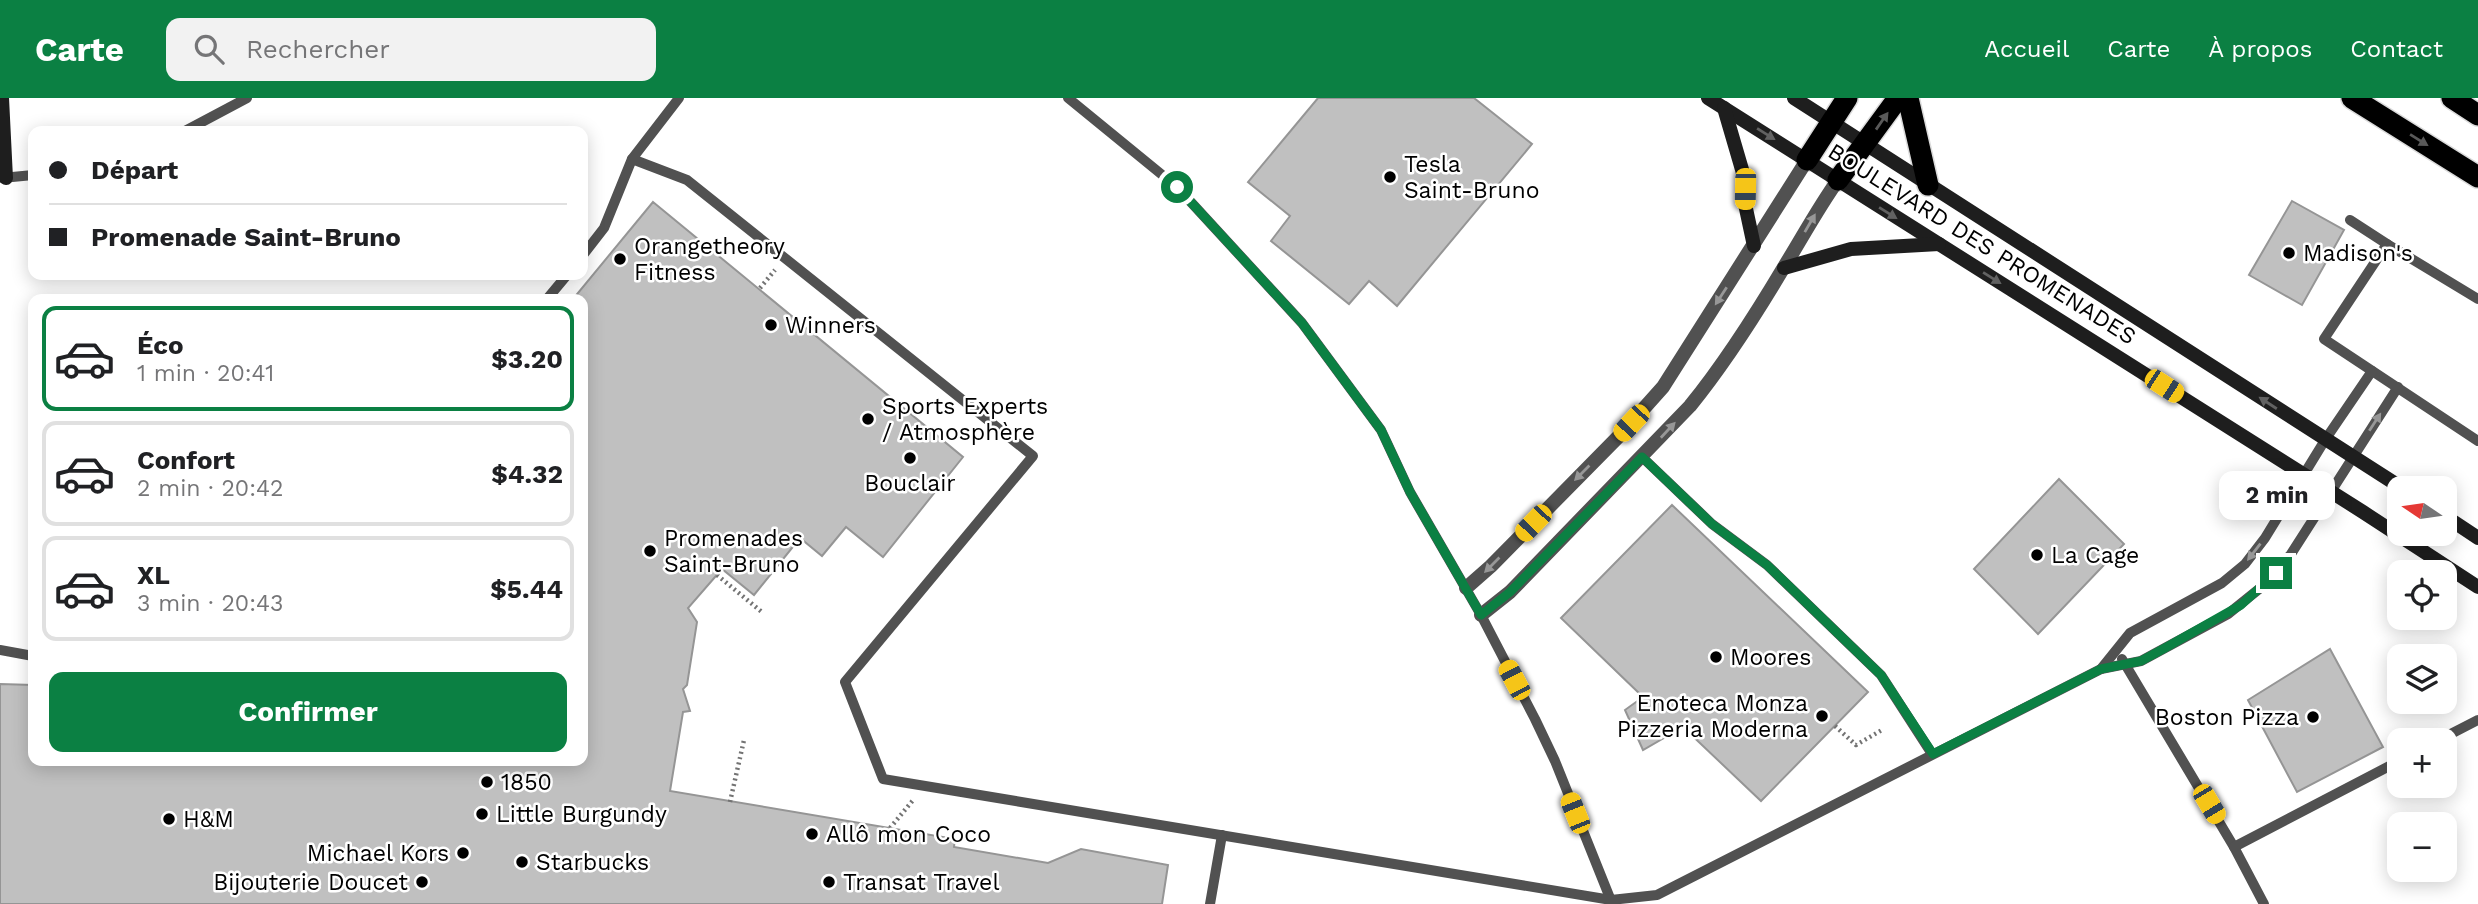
<!DOCTYPE html>
<html lang="fr">
<head>
<meta charset="utf-8">
<style>
	:root { --surface:#fff; --page:#f2f2f2; --text:#202124; --muted:#757577; --line:#e0e0e0; --accent:#0b8043 }
	body { margin:0; font-family:"Work Sans",sans-serif; background:var(--page); color:var(--text); height:100vh; display:flex; flex-direction:column; font-size:26px; white-space:nowrap }
	* { box-sizing:border-box; margin:0 }
	p { font-size:23px; color:var(--muted) }
	.icon { flex:none; width:38px; height:38px; fill:none; stroke:currentColor; stroke-width:2; stroke-linecap:round; stroke-linejoin:round }
	.map { position:relative; flex:1; overflow:hidden }
	.details { position:absolute; left:28px; top:196px; width:560px; height:472px; display:flex; flex-direction:column; background:var(--surface); border-radius:14px; box-shadow:0 4px 18px #0003 }
	.details>* { flex:none }
	.hud { position:absolute; left:28px; top:28px; width:560px; height:154px; border-radius:14px; box-shadow:0 4px 18px #0003; display:grid; align-content:center; height:154px; padding:0 21px; background:var(--surface) }
	.needle { width:46px; rotate:283deg }
	.buttons { position:absolute; left:2387px; top:378px; display:grid; gap:14px }
	.buttons a { display:grid; place-items:center; width:70px; height:70px; border-radius:14px; background:var(--surface); box-shadow:0 4px 18px #0003; font-size:35px }
	.end { position:absolute; width:32px; height:32px; margin:-16px; border:9px solid #0b8043; background:#fff; box-shadow:0 0 0 4px #fff }
	.from { border-radius:50% }
	.bubble { position:absolute; height:49px; border-radius:14px; background:var(--surface); box-shadow:0 4px 18px #0003; font-size:23px; font-weight:700; line-height:49px; text-align:center }
	.car { position:absolute; width:21px; height:42px; margin:-21px -10px; border-radius:9px; box-shadow:0 0 5px 2px #0007; background:linear-gradient(#f5c518 24%,#345 0 40%,#f5c518 0 76%,#345 0 86%,#f5c518 0) }
	.hud b { display:flex; align-items:center; gap:24px; height:66px; font-size:26px }
	.hud b+b { border-top:2px solid var(--line) }
	.hud i { width:18px; height:18px; background:var(--text) }
	ul { padding:12px 0 0; list-style:none }
	li { display:flex; align-items:center; gap:21px; height:105px; margin:0 14px 10px; padding:0 7px; border:4px solid var(--line); border-radius:14px }
	li div { flex:1 }
	li b { display:block; font-size:26px }
	li em { font-style:normal; font-weight:700 }
	li.current { border-color:var(--accent) }
	li>.icon { width:63px; height:63px; stroke-width:1.5 }
	.primary-button { display:flex; gap:14px; margin-top:auto; padding:14px 21px }
	.primary-button a { flex:1; height:80px; border-radius:14px; background:var(--accent); color:#fff; font-size:28px; font-weight:700; line-height:80px; text-align:center }
	header { display:flex; align-items:center; gap:42px; box-sizing:border-box; height:98px; padding:0 35px; background:var(--accent); color:#fff }
	header strong { font-size:33px }
	nav { display:flex; gap:38px; margin-inline-start:auto; font-size:24px }
	.search { width:490px; height:63px; background:var(--page); display:flex; align-items:center; gap:18px; box-sizing:border-box; padding:0 24px; border-radius:14px; color:var(--muted); font-size:26px }
	.map>svg:first-child { display:block }
	.building { fill:#c0c0c0; stroke:#959595; stroke-width:2 }
	.lines { fill:none; stroke-linecap:round; stroke-linejoin:round }
	.highway-casing { stroke:#dbdbdb; stroke-width:24 }
	.path { stroke:#737373; stroke-width:4.5; stroke-dasharray:2 3.5; stroke-linecap:butt }
	.lane { stroke:#515151; stroke-width:10 }
	.street { stroke:#515151; stroke-width:14 }
	.secondary { stroke:#1e1e1e; stroke-width:14 }
	.highway { stroke:#000; stroke-width:21 }
	.oneway { fill:#595959 }
	.oneway2 { fill:#626262 }
	.oneway3 { fill:#979797 }
	.route { stroke:#0b8043; stroke-width:9 }
	.poi-dot { fill:#000; stroke:#fff; stroke-width:2.5 }
	.labels { text-anchor:middle; dominant-baseline:central; stroke-width:5; stroke-linejoin:round; paint-order:stroke }
	.poi-label { font-size:23px; fill:#000; stroke:#fff; text-anchor:start }
	.street-label { font-size:23px; fill:#000; stroke:#fff }
</style>
</head>
<body>
<header>
<strong>Carte</strong>
<div class="search"><svg class="icon" aria-label="search" viewBox="0 0 24 24"><circle cx="10" cy="10" r="6"/><path d="M15 15l6 6"/></svg>Rechercher</div>
<nav><a>Accueil</a><a>Carte</a><a>À propos</a><a>Contact</a></nav>
</header>
<div class="map">
<svg width="2478" height="806" viewBox="0 0 2478 806">
	<rect width="100%" height="100%" fill="#fff"/>
	<g class="building">
		<polygon points="1318,0 1474,0 1532,46 1397,208 1369,183 1349,206 1271,143 1290,118 1248,84"/>
		<polygon points="2292,103 2344,132 2302,207 2249,177"/>
		<polygon points="653,104 963,359 883,459 846,429 822,458 800,440 754,497 722,471 688,510 697,524 687,587 683,591 690,613 683,614 670,693 955,741 954,749 1048,765 1081,751 1168,767 1162,806 0,806 0,586 33,587 33,663 583,663 583,201 573,201"/>
		<polygon points="2059,381 2124,446 2038,536 1974,471"/>
		<polygon points="1672,407 1868,594 1761,703 1683,629 1643,652 1625,612 1643,599 1561,520"/>
		<polygon points="2330,551 2383,649 2297,694 2248,602"/>
	</g>
	<g class="lines">
		<defs>
			<g id="highway">
				<polyline points="1908,0 1928,87"/>
				<polyline points="2352,0 2478,79"/>
				<polyline points="2452,0 2478,17"/>
				<polyline points="1807,62 1847,0"/>
				<polyline points="1838,82 1898,0"/>
			</g>
		</defs>
		<use href="#highway" class="highway-casing"/>
		<g class="path">
			<polyline points="760,190 775,172"/>
			<polyline points="717,477 763,515"/>
			<polyline points="1835,628 1856,647 1882,632"/>
			<polyline points="730,704 744,642"/>
			<polyline points="890,730 914,701"/>
		</g>
		<g class="lane">
			<polyline points="1068,0 1177,89 1302,225 1381,332 1410,394 1481,517 1535,621 1555,663 1612,805"/>
			<polyline points="185,33 247,0"/>
			<polyline points="632,61 687,82 1033,358 845,584 883,681 1611,802 1657,797 2101,571 2141,563 2165,550 2228,516 2264,487 2291,456 2398,289"/>
			<polyline points="2,80 33,77"/>
			<polyline points="2350,122 2387,146 2324,241 2478,343"/>
			<polyline points="2387,146 2478,201"/>
			<polyline points="583,157 604,130 632,61 679,0"/>
			<polyline points="547,201 567,177"/>
			<polyline points="1642,359 1712,426 1767,467 1881,577 1932,656"/>
			<polyline points="0,552 33,558"/>
			<polyline points="2122,561 2234,749 2264,806"/>
			<polyline points="2101,571 2130,535 2222,485 2245,466 2265,440 2325,342 2372,273"/>
			<polyline points="2439,642 2478,622"/>
			<polyline points="2234,749 2399,663"/>
			<polyline points="1210,806 1222,737"/>
		</g>
		<g class="street">
			<polyline points="1466,490 1491,468 1621,336 1663,289 1807,62"/>
			<path d="M1481,517L1510,494L1690,308C1725,265 1756,216 1784,169C1802,140 1818,110 1838,82"/>
		</g>
		<g class="secondary">
			<polyline points="2,0 6,80"/>
			<polyline points="1708,0 2363,414 2478,489"/>
			<polyline points="1794,0 2402,390"/>
			<polyline points="1724,10 1743,75 1745,106 1754,148"/>
			<polyline points="1784,170 1851,151 1939,146"/>
			<polyline points="2445,418 2478,440"/>
		</g>
		<use href="#highway" class="highway"/>
	</g>
	<defs><path id="oneway-solid" d="M-6-.8H1V-3.2L6.5 0L1 3.2V.8H-6Z" transform="scale(1.75)"/></defs>
	<g class="oneway">
		<use href="#oneway-solid" transform="translate(1882 23) rotate(-55)"/>
		<use href="#oneway-solid" transform="translate(2419 42) rotate(32)"/>
	</g>
	<g class="oneway2">
		<use href="#oneway-solid" transform="translate(1766 36) rotate(32)"/>
		<use href="#oneway-solid" transform="translate(1888 115) rotate(32)"/>
		<use href="#oneway-solid" transform="translate(1992 180) rotate(32)"/>
		<use href="#oneway-solid" transform="translate(2268 305) rotate(-147)"/>
	</g>
	<g class="oneway3">
		<use href="#oneway-solid" transform="translate(1810 125) rotate(-60)"/>
		<use href="#oneway-solid" transform="translate(1721 198) rotate(123)"/>
		<use href="#oneway-solid" transform="translate(2375 324) rotate(-57)"/>
		<use href="#oneway-solid" transform="translate(1668 332) rotate(-47)"/>
		<use href="#oneway-solid" transform="translate(1582 375) rotate(135)"/>
		<use href="#oneway-solid" transform="translate(2254 454) rotate(128)"/>
		<use href="#oneway-solid" transform="translate(1492 467) rotate(135)"/>
	</g>
	<g class="lines">
		<polyline class="route" points="1177,89 1302,225 1381,332 1410,394 1481,517 1510,494 1642,359 1712,426 1767,467 1881,577 1933,656 2101,571 2141,563 2165,550 2241,507 2276,475"/>
	</g>
	<g class="poi-dot">
		<circle cx="1390" cy="79" r="7"/>
		<circle cx="2289" cy="155" r="7"/>
		<circle cx="620" cy="161" r="7"/>
		<circle cx="771" cy="227" r="7"/>
		<circle cx="868" cy="321" r="7"/>
		<circle cx="910" cy="360" r="7"/>
		<circle cx="650" cy="453" r="7"/>
		<circle cx="2037" cy="457" r="7"/>
		<circle cx="1716" cy="559" r="7"/>
		<circle cx="1822" cy="618" r="7"/>
		<circle cx="2313" cy="619" r="7"/>
		<circle cx="487" cy="684" r="7"/>
		<circle cx="482" cy="716" r="7"/>
		<circle cx="169" cy="721" r="7"/>
		<circle cx="812" cy="736" r="7"/>
		<circle cx="463" cy="755" r="7"/>
		<circle cx="522" cy="764" r="7"/>
		<circle cx="422" cy="784" r="7"/>
		<circle cx="829" cy="784" r="7"/>
	</g>
	<g class="labels">
		<g class="poi-label">
			<text x="1404" y="66">Tesla<tspan x="1404" dy="26">Saint-Bruno</tspan></text>
			<text x="634" y="148">Orangetheory<tspan x="634" dy="26">Fitness</tspan></text>
			<text x="2303" y="155">Madison's</text>
			<text x="785" y="227">Winners</text>
			<text x="882" y="308">Sports Experts<tspan x="882" dy="26">/ Atmosphère</tspan></text>
			<text x="910" y="385" text-anchor="middle">Bouclair</text>
			<text x="664" y="440">Promenades<tspan x="664" dy="26">Saint-Bruno</tspan></text>
			<text x="2051" y="457">La Cage</text>
			<text x="1730" y="559">Moores</text>
			<text x="1808" y="605" text-anchor="end">Enoteca Monza<tspan x="1808" dy="26">Pizzeria Moderna</tspan></text>
			<text x="2299" y="619" text-anchor="end">Boston Pizza</text>
			<text x="501" y="684">1850</text>
			<text x="496" y="716">Little Burgundy</text>
			<text x="183" y="721">H&amp;M</text>
			<text x="826" y="736">Allô mon Coco</text>
			<text x="449" y="755" text-anchor="end">Michael Kors</text>
			<text x="536" y="764">Starbucks</text>
			<text x="408" y="784" text-anchor="end">Bijouterie Doucet</text>
			<text x="843" y="784">Transat Travel</text>
		</g>
		<g class="street-label">
			<text transform="translate(1982 146) rotate(32)">BOULEVARD DES PROMENADES</text>
		</g>
	</g>
</svg>
<div class="buttons">
<a><svg class="needle" viewBox="-14 -14 28 28"><path d="M0-13l5 13h-10z" fill="#e53935"/><path d="M0 13l5-13h-10z" fill="#757577"/></svg></a>
<a><svg class="icon" aria-label="locate" viewBox="0 0 24 24"><circle cx="12" cy="12" r="6"/><path d="M12 2v4M12 18v4M2 12h4M18 12h4"/></svg></a>
<a><svg class="icon" aria-label="layers" viewBox="0 0 24 24"><path d="M12 4l9 5-9 5-9-5zM3 14l9 5 9-5"/></svg></a>
<a>+</a>
<a>−</a>
</div>
<i class="end from" style="left:1177px;top:89px"></i>
<i class="end" style="left:2276px;top:475px"></i>
<div class="bubble" style="left:2219px;top:373px;width:116px">2 min</div>
<i class="car" style="left:1745px;top:91px;rotate:181deg"></i>
<i class="car" style="left:2164px;top:288px;rotate:123deg"></i>
<i class="car" style="left:1631px;top:325px;rotate:223deg"></i>
<i class="car" style="left:1533px;top:425px;rotate:224deg"></i>
<i class="car" style="left:1514px;top:582px;rotate:332deg"></i>
<i class="car" style="left:2209px;top:706px;rotate:149deg"></i>
<i class="car" style="left:1575px;top:715px;rotate:338deg"></i>
<div class="hud">
<b><i class="from"></i>Départ</b>
<b><i></i>Promenade Saint-Bruno</b>
</div>
<section class="details">
<ul>
<li class="current"><svg class="icon" aria-label="car" viewBox="0 0 24 24"><path d="M5 17H2v-5l4-1 3-4h7l3 4 3 1v5h-3M9 17h6M6 11h13"/><circle cx="7" cy="17" r="2"/><circle cx="17" cy="17" r="2"/></svg><div><b>Éco</b><p>1 min · 20:41</p></div><em>$3.20</em></li>
<li><svg class="icon" aria-label="car" viewBox="0 0 24 24"><path d="M5 17H2v-5l4-1 3-4h7l3 4 3 1v5h-3M9 17h6M6 11h13"/><circle cx="7" cy="17" r="2"/><circle cx="17" cy="17" r="2"/></svg><div><b>Confort</b><p>2 min · 20:42</p></div><em>$4.32</em></li>
<li><svg class="icon" aria-label="car" viewBox="0 0 24 24"><path d="M5 17H2v-5l4-1 3-4h7l3 4 3 1v5h-3M9 17h6M6 11h13"/><circle cx="7" cy="17" r="2"/><circle cx="17" cy="17" r="2"/></svg><div><b>XL</b><p>3 min · 20:43</p></div><em>$5.44</em></li>
</ul>
<div class="primary-button"><a>Confirmer</a></div>
</section>
</div>
</body>
</html>
